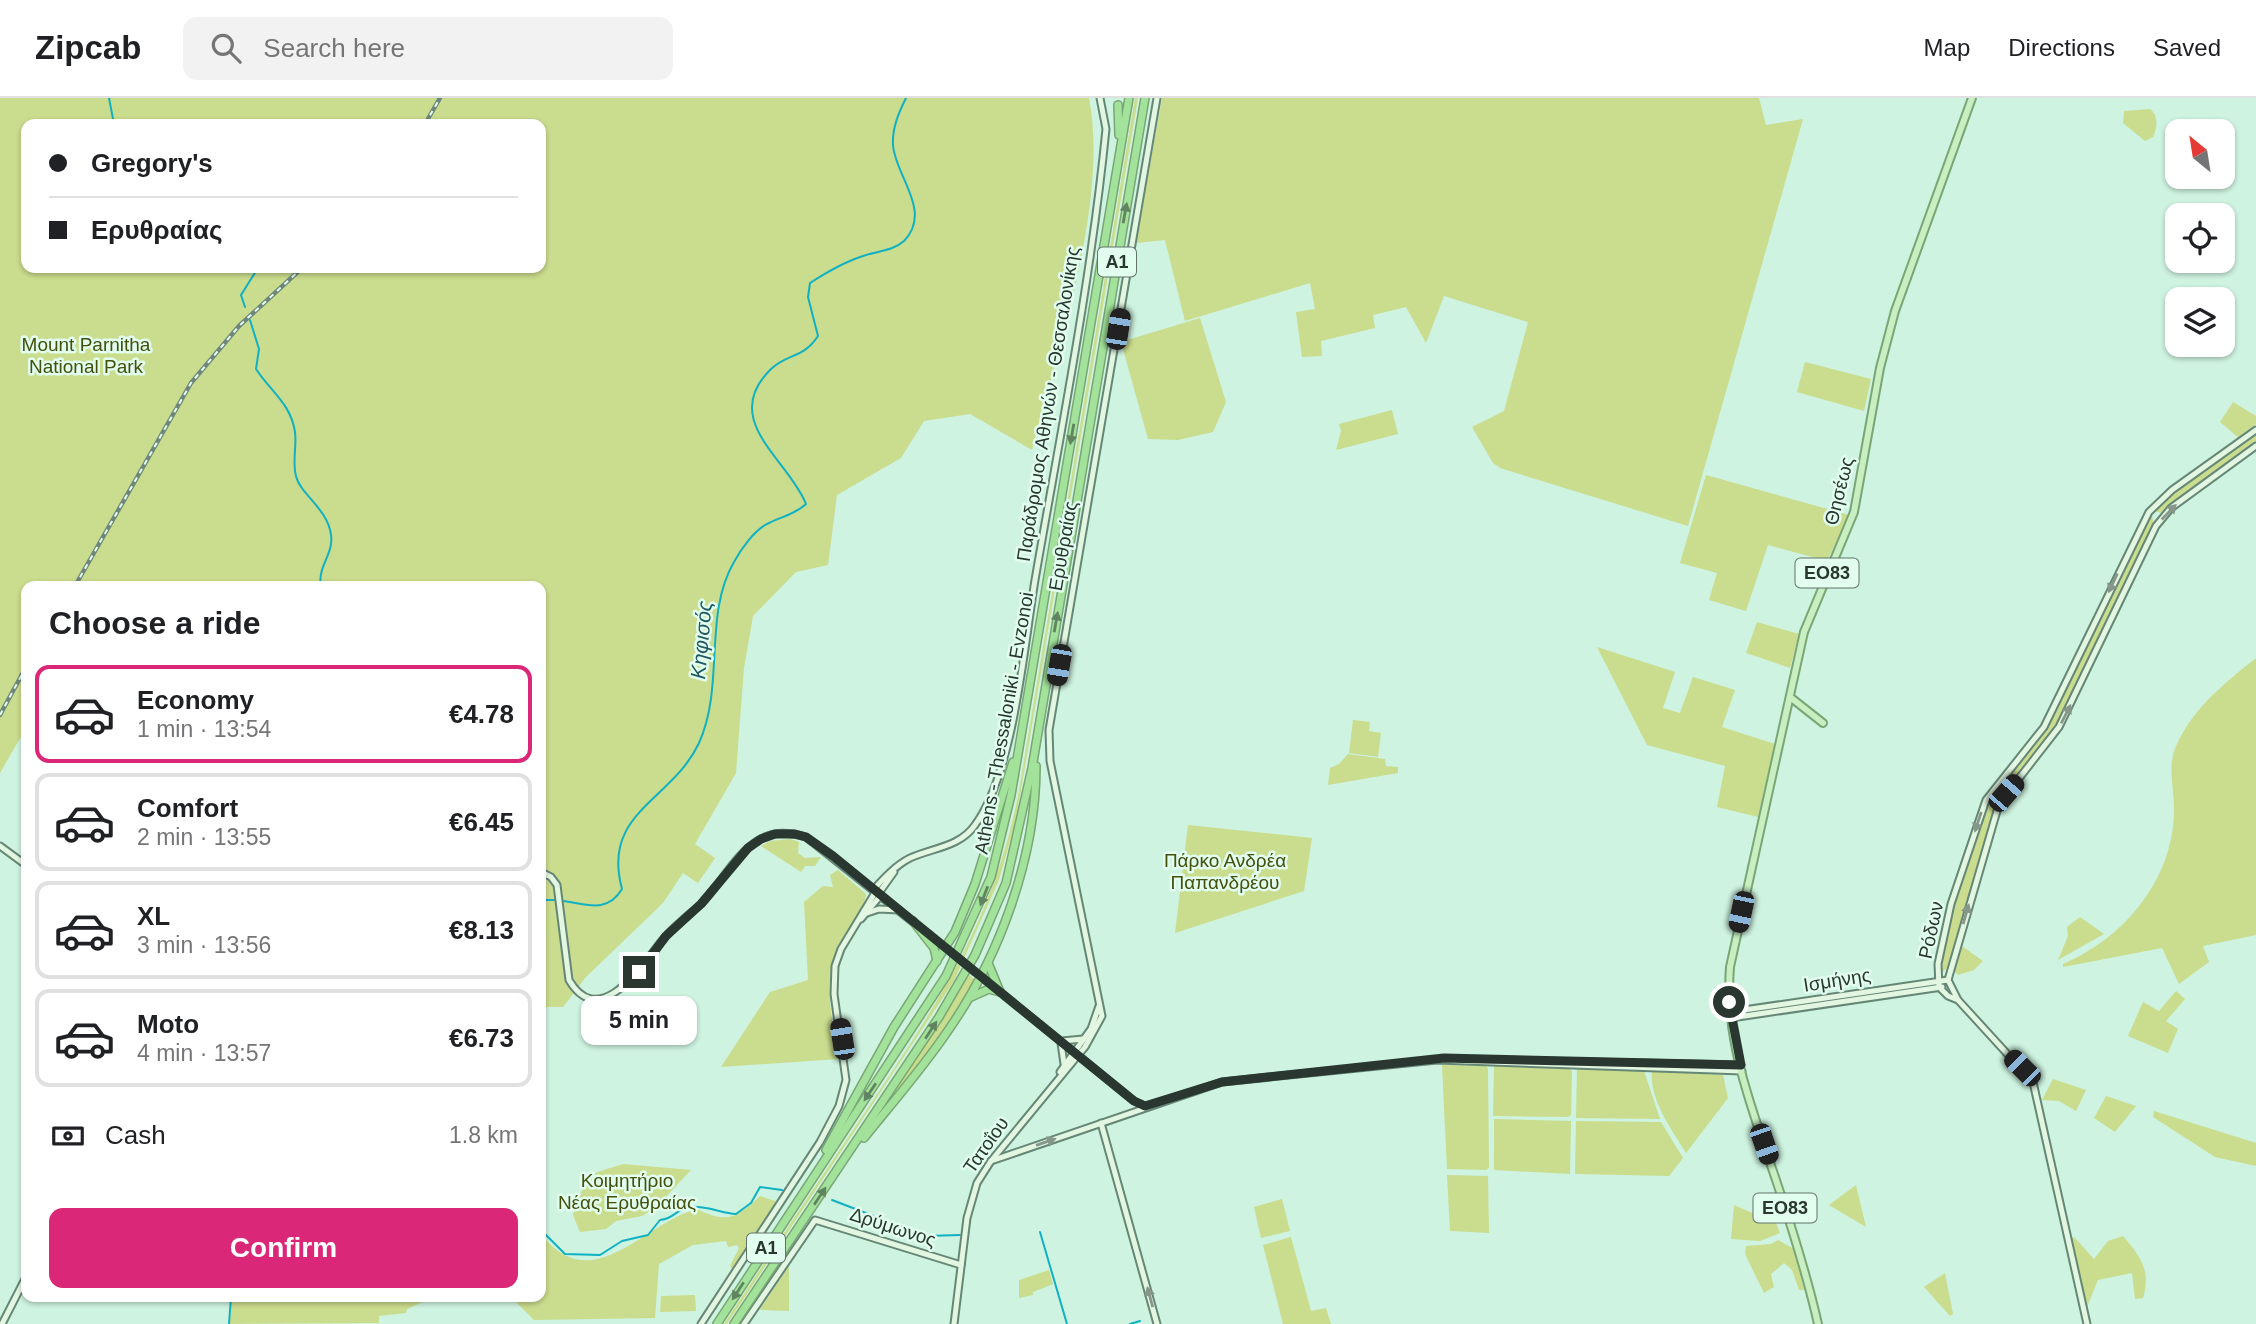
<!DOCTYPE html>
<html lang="en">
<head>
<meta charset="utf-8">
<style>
	:root { --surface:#fff; --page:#f2f2f2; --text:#202124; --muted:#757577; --line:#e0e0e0; --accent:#db2777 }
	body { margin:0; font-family:Arial,sans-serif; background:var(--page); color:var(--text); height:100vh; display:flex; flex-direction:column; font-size:26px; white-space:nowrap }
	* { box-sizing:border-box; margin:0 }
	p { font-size:23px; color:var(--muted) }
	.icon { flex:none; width:38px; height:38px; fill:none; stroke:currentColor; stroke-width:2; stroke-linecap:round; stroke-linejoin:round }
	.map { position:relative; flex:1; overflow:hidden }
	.details { position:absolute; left:21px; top:483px; width:525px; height:721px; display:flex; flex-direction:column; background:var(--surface); border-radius:14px; box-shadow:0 2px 5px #0004 }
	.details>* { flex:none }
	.banner { position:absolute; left:21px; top:21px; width:525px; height:154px; border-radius:14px; box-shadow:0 2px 5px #0004; display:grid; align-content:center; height:154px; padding:0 28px; background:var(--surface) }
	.needle { width:46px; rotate:330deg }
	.buttons { position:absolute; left:2165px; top:21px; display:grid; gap:14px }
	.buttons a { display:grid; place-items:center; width:70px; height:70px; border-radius:14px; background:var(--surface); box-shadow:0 2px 5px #0004; font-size:35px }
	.end { position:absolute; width:32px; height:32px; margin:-16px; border:9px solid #293730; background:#fff; box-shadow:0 0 0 4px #fff }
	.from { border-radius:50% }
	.bubble { position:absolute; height:49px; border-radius:14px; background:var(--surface); box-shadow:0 2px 5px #0004; font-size:23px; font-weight:600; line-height:49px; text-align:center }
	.car { position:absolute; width:21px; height:42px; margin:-21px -10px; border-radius:9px; box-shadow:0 0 5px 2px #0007; background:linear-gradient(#222 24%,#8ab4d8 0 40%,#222 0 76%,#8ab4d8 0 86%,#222 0) }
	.banner b { display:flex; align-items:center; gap:24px; height:66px; font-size:26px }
	.banner b+b { border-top:2px solid var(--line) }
	.banner i { width:18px; height:18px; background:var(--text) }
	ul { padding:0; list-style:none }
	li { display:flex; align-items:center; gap:21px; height:98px; margin:0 14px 10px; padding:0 14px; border:4px solid var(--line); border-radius:14px }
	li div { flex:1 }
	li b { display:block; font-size:26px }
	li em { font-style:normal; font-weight:600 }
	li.on { border-color:var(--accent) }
	li>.icon { width:63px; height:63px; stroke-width:1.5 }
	h2 { padding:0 28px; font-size:32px; line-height:84px }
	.pay { display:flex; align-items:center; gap:18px; height:77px; padding:0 28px; font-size:26px }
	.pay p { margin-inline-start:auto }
	.action { display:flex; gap:14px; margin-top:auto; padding:14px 28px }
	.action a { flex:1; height:80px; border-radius:14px; background:var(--accent); color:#fff; font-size:28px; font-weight:600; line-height:80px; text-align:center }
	header { display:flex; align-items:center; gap:42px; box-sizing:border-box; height:98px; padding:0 35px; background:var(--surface); border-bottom:2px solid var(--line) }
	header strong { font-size:33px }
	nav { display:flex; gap:38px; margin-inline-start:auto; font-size:24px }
	.search { width:490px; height:63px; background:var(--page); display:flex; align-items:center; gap:18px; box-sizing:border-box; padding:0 24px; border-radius:14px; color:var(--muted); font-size:26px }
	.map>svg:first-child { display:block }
	.green { fill:#cadc8d; fill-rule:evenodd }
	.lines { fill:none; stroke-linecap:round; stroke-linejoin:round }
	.stream { stroke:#10b1c3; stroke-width:2 }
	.secondary-casing { stroke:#658776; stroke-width:9 }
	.primary-casing { stroke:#78a675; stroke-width:10 }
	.highway-casing { stroke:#78a675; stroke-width:10 }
	.secondary { stroke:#e3f6e1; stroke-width:5 }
	.primary { stroke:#c8eec2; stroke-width:6 }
	.highway { stroke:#a3e29a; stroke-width:7 }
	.rail-casing { stroke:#6f877b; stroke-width:4.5 }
	.rail { stroke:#e1feef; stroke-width:2; stroke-dasharray:5; stroke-linecap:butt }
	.secondary-bridge-casing { stroke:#658776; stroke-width:9; stroke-linecap:butt }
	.secondary-bridge { stroke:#e3f6e1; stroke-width:5 }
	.oneway { fill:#608460 }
	.oneway2 { fill:#869688 }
	.route { stroke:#293730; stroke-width:9 }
	.labels { text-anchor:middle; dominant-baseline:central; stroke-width:5; stroke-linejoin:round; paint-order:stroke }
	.shield { fill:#e1feef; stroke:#607369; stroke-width:2 }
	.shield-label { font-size:18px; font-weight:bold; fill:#293730 }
	.park-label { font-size:19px; fill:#44500c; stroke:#e1feef }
	.street-label { font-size:19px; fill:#293730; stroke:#e1feef }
	.water-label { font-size:21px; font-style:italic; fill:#215961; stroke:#e1feef }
</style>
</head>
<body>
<header>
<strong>Zipcab</strong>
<div class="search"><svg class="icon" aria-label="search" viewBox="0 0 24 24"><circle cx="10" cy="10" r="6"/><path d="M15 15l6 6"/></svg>Search here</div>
<nav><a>Map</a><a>Directions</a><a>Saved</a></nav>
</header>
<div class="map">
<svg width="2256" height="1226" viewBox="0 0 2256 1226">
	<rect width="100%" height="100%" fill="#cef3e0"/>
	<g class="green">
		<path d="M0,0H1089C1109,102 1058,251 1032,352L970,316L924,323L901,360L837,397L828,467L796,474L753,518L744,570L736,675L695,746L715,760L698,785L683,775L663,805L586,879L563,909H541V488H26V630L0,675ZM26,26H541V170H26Z"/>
		<path d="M1135,0H1138L1025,669L1015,725L999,782L954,883L727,1226H724C770,1156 816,1087 863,1017C934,911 992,827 1018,698Z"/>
		<polygon points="1162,0 1759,0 1766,27 1803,21 1688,428 1500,370 1493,365 1472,329 1504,313 1528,224 1444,198 1426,245 1406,209 1373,217 1375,230 1321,243 1322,258 1302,259 1296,214 1315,211 1310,185 1185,223 1165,142 1136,145"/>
		<path d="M2150,11C2159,18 2157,30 2153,39L2145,43L2123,25L2124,13Z"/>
		<polygon points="1200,220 1226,304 1213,334 1178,342 1148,341 1121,244"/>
		<polygon points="1805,264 1871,281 1864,313 1797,294"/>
		<polygon points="2233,304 2256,318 2256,326 2239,340 2220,324"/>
		<polygon points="1392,312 1398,336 1336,352 1341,333 1339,326"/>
		<polygon points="2256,334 2256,345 2161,415 2155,413 2177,391"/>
		<polygon points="1706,377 1849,417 1827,463 1768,447 1746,513 1709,502 1717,475 1680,465"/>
		<path d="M2152,418L2154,426L2066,612L1995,708L1947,870L1940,876C1936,846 1977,719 1996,692C2015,666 2038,644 2055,616L2136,441Z"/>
		<polygon points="1757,524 1799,536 1790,570 1746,555"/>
		<polygon points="1597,549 1675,574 1663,610 1680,615 1693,579 1735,592 1722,629 1775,646 1758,719 1717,709 1725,668 1647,647"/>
		<path d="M2256,560V837L2203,848L2209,864L2179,886L2162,850L2063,869V866C2124,840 2172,783 2174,715C2175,692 2166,668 2177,646C2194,609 2225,585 2256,560Z"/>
		<polygon points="1353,622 1370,624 1369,633 1381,635 1378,659 1349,655"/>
		<polygon points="1348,656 1385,661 1386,668 1398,669 1398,675 1328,687 1330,670 1339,666"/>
		<polygon points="1188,727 1312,740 1304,793 1175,835"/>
		<polygon points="790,741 799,744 798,755 805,760 821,759 815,768 805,768 801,774 761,748 770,743"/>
		<path d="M838,772L866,796C864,814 849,828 841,843C820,882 833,921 839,961L721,969L770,894L808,882L804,804L823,788L833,789L830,777Z"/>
		<polygon points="2080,819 2104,836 2058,862 2068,838 2067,829"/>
		<polygon points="1959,846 1983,863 1974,872 1958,877 1952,870"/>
		<polygon points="968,876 975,882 938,940 881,1013"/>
		<polygon points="2176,893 2185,901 2166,923 2178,931 2168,955 2128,938 2143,904 2159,913"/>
		<polygon points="1442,967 1486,968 1488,971 1489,1070 1486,1072 1447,1071"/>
		<polygon points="1494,968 1569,971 1572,973 1571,1017 1568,1019 1493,1018"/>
		<polygon points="1577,970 1644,973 1660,1021 1576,1020"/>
		<path d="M1652,973L1723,977L1728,1000L1686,1055C1672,1032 1649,1001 1652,973Z"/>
		<polygon points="2053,981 2086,992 2076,1013 2059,1003 2042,1002"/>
		<polygon points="2106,998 2136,1008 2115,1034 2094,1020"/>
		<polygon points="2154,1013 2256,1045 2256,1068 2215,1059 2153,1019"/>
		<polygon points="1494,1021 1571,1023 1570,1076 1494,1072"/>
		<polygon points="1576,1023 1661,1024 1683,1060 1669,1078 1575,1076"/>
		<polygon points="623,1066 691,1072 656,1109 642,1118 616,1123 606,1131 580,1134 573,1117 588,1077"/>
		<polygon points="1447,1077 1488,1078 1489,1135 1450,1133"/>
		<polygon points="1856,1087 1866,1129 1829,1107"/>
		<path d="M760,1098L778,1104L733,1173L730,1168L739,1150L737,1147L728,1149L726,1143L693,1147L659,1166L655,1220L534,1222L511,1199H541V1136C592,1202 643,1125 697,1111C727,1126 737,1120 760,1098Z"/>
		<polygon points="1282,1101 1290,1133 1261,1140 1254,1109"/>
		<polygon points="1734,1107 1776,1125 1780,1135 1760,1143 1731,1141"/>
		<path d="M2123,1138C2141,1159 2151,1173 2143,1200L2135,1201L2132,1175L2098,1182L2087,1209L2071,1139L2075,1140L2094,1161L2108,1143Z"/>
		<polygon points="1291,1139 1311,1213 1326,1210 1331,1226 1283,1226 1263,1147"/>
		<polygon points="1778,1142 1794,1151 1804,1192 1799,1192 1792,1172 1784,1165 1771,1176 1774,1189 1764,1195 1745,1156 1746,1148 1771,1146"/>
		<polygon points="789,1168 789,1213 761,1212 760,1211"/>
		<polygon points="1049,1172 1053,1186 1033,1194 1033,1197 1019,1200 1019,1182"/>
		<polygon points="1945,1175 1953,1216 1950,1218 1924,1189"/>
		<polygon points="695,1197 696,1213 660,1214 661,1198"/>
		<polygon points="231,1199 434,1199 407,1211 406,1215 379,1218 379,1225 229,1226"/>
	</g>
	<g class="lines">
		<g class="stream">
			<polyline points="109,0 114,26"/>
			<polyline points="245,209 241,197 258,170"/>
			<path d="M250,222L259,251L256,271C271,294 291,306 295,334C297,348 292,364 296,378C300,396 328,411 331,437C334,456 317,469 321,488"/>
			<polyline points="541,802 557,802"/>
			<path d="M563,803C586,806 607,816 622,791C601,714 672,703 699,645C725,588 703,517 734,464C741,451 755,431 769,425C783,418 794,417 806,406C788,361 719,322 771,271C788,255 803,261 818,238L808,199L810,185C827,174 844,164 863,158C877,153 893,153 904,143C933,113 895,78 893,47C892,30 899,14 906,0"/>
			<polyline points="541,870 541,894"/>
			<polyline points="541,914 541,955"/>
			<polyline points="832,1102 926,1138 960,1137"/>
			<path d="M541,1132L565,1156L600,1157L622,1143L648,1137L660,1122C674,1121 676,1111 690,1109C705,1107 721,1115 736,1116L751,1105L760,1089L782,1092"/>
			<polyline points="1040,1134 1067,1226"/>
			<polyline points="229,1226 231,1199"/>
			<polyline points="1130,1226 1140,1223"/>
		</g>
		<defs>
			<g id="secondary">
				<polyline points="0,748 26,767"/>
				<path d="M541,774L551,779L557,787L569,882C601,936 645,862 665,839C676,827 689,817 701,806C720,787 736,755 759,742C774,733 789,734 806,739L948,852"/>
				<path d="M874,791C884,780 896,767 910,760C932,750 960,749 975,727C1014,674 1024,549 1035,482C1061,332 1091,182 1106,31L1100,0"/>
				<polyline points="879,795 894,774"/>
				<polyline points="867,815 879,811 899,812"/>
				<polyline points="861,821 881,797"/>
				<polyline points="978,876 1134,1003 1145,1008"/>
				<polyline points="1958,902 1948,898 1939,889 1938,866 1951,806 1986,702 2044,629 2149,414 2172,392 2256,332"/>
				<polyline points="1730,914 1948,882"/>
				<polyline points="1731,920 1942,889"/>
				<polyline points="1062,943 1083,941"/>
				<polyline points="1061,945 1064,966"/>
				<polyline points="1440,961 1741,967"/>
				<polyline points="1060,974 1091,931 1099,908"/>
				<polyline points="1101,1025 1157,1226"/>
				<polyline points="991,1063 1222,984 1437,962 1742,973"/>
				<polyline points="2,1226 26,1179"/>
				<polyline points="701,1226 820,1044 839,1008 846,982 834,896 835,868 841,851 876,793"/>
				<polyline points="744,1226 815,1122 961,1167"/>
				<polyline points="954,1226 967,1120 977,1085 991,1063 1085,949 1102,918 1050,663 1049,632 1157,0"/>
				<polyline points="2087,1226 2033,984 1958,902 1948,882 1999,706 2059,629 2156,428 2171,410 2256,348"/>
			</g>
			<g id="primary">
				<polyline points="1790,599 1823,625"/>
				<path d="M1818,1226C1807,1177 1792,1130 1776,1082C1753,1014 1724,942 1730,869L1804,534L1854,414L1880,270L1895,213L1972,0"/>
			</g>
			<g id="highway">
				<polyline points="1118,7 1119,37"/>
				<polyline points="913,823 934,850 937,863"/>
				<polyline points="988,865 1000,894"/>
				<polyline points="971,899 989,891 1000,894"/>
				<path d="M864,1040C892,1005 922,971 947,934C999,860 1036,760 1036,668"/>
				<polyline points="826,1052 894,929 955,834 975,786 1013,664"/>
				<polyline points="717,1226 946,878 991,779 1011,697 1129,0"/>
				<polyline points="734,1226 939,919 975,857 1006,785 1032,670 1145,0"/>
			</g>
		</defs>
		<use href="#secondary" class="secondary-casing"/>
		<use href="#primary" class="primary-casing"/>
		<use href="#highway" class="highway-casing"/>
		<use href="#secondary" class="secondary"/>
		<use href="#primary" class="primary"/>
		<use href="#highway" class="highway"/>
		<defs>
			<g id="rail">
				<polyline points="425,26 440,0"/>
				<polyline points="75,488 191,285 239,228 302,170"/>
				<polyline points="0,617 26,569"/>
			</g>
		</defs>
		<use href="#rail" class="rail-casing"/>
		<use href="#rail" class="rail"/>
		<defs>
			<polyline id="secondary-bridge" points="951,854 976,875"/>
		</defs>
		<use href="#secondary-bridge" class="secondary-bridge-casing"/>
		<use href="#secondary-bridge" class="secondary-bridge"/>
	</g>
	<defs><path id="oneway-solid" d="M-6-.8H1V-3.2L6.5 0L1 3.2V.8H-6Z" transform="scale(1.75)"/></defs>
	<g class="oneway">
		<use href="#oneway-solid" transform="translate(1125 115) rotate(-80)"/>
		<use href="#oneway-solid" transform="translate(1072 336) rotate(100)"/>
		<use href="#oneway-solid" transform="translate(1056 524) rotate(-80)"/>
		<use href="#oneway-solid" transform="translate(984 798) rotate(111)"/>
		<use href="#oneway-solid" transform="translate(931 932) rotate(-57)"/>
		<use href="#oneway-solid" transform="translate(870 994) rotate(124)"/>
		<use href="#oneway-solid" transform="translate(820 1098) rotate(-56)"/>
		<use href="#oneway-solid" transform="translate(738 1193) rotate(123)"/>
	</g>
	<g class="oneway2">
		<use href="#oneway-solid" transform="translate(2169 414) rotate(-46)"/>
		<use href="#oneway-solid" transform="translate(2113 485) rotate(115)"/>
		<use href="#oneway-solid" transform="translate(2066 616) rotate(-63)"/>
		<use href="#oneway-solid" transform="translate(1978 724) rotate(108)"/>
		<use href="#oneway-solid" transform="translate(1966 816) rotate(-74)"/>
		<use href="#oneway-solid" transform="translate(1046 1044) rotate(-19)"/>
		<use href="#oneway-solid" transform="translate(1150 1199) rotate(-105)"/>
	</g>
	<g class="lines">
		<polyline class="route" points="639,874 666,838 701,806 748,750 761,741 775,736 795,736 806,739 833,758 1134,1003 1145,1008 1222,984 1444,960 1741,967 1729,904"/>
	</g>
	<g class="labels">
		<g class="shield">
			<rect x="1098" y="149.5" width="38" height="29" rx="5"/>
			<rect x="1795.5" y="460.5" width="63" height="29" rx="5"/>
			<rect x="1753.5" y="1095.5" width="63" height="29" rx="5"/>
			<rect x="747" y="1135.5" width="38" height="29" rx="5"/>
		</g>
		<g class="shield-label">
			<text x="1117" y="164">Α1</text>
			<text x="1827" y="475">ΕΟ83</text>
			<text x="1785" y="1110">ΕΟ83</text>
			<text x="766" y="1150">Α1</text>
		</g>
		<g class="park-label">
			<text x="86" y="246">Mount Parnitha<tspan x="86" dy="22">National Park</tspan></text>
			<text x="1225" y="762">Πάρκο Ανδρέα<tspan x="1225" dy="22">Παπανδρέου</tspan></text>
			<text x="627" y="1082">Κοιμητήριο<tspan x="627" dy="22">Νέας Ερυθραίας</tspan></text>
		</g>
		<g class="street-label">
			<text transform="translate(1048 306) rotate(-81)">Παράδρομος Αθηνών - Θεσσαλονίκης</text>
			<text transform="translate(1839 393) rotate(-76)">Θησέως</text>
			<text transform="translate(1063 448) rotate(-80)">Ερυθραίας</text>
			<text transform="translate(1004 625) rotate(-80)">Athens - Thessaloniki - Evzonoi</text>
			<text transform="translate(1931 832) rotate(-78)">Ρόδων</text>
			<text transform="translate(1837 882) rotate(-9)">Ισμήνης</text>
			<text transform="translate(986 1047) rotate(-55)">Τατοΐου</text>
			<text transform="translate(893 1129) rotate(18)">Δρύμωνος</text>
		</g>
		<g class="water-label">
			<text transform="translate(701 542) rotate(-85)">Κηφισός</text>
		</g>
	</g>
</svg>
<div class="buttons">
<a><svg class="needle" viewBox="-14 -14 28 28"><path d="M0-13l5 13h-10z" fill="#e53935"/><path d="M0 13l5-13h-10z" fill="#757577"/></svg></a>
<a><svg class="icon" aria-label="locate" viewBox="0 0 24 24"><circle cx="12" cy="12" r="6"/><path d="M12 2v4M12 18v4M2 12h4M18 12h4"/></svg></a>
<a><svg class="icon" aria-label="layers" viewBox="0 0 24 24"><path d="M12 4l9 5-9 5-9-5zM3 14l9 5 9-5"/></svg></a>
</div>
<i class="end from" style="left:1729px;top:904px"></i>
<i class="end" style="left:639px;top:874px"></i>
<div class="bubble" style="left:581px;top:898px;width:116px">5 min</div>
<i class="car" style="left:1118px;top:231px;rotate:9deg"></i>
<i class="car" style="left:1059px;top:567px;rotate:190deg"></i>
<i class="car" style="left:2006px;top:695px;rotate:41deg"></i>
<i class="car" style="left:1741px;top:814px;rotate:192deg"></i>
<i class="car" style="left:842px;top:941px;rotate:351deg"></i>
<i class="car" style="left:2022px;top:970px;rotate:315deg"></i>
<i class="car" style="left:1764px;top:1046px;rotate:161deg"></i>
<div class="banner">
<b><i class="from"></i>Gregory's</b>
<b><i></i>Ερυθραίας</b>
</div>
<section class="details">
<h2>Choose a ride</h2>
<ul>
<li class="on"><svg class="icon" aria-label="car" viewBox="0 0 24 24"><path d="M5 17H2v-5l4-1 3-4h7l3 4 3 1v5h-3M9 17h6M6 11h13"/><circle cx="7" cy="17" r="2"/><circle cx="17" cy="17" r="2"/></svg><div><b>Economy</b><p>1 min · 13:54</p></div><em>€4.78</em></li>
<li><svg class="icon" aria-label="car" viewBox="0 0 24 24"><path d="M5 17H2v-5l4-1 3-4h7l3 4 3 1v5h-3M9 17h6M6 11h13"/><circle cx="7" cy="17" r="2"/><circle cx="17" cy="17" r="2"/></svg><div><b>Comfort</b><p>2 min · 13:55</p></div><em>€6.45</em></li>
<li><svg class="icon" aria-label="car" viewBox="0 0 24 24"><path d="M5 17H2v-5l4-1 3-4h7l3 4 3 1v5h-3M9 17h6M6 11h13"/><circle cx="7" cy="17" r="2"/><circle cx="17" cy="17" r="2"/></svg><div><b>XL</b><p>3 min · 13:56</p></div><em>€8.13</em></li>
<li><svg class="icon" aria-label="car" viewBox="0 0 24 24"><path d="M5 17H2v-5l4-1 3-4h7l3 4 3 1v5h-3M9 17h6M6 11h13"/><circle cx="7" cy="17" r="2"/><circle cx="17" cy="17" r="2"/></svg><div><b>Moto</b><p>4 min · 13:57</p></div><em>€6.73</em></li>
</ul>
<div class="pay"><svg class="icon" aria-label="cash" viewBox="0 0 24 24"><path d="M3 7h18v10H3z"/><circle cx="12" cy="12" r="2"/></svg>Cash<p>1.8 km</p></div>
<div class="action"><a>Confirm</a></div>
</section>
</div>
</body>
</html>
